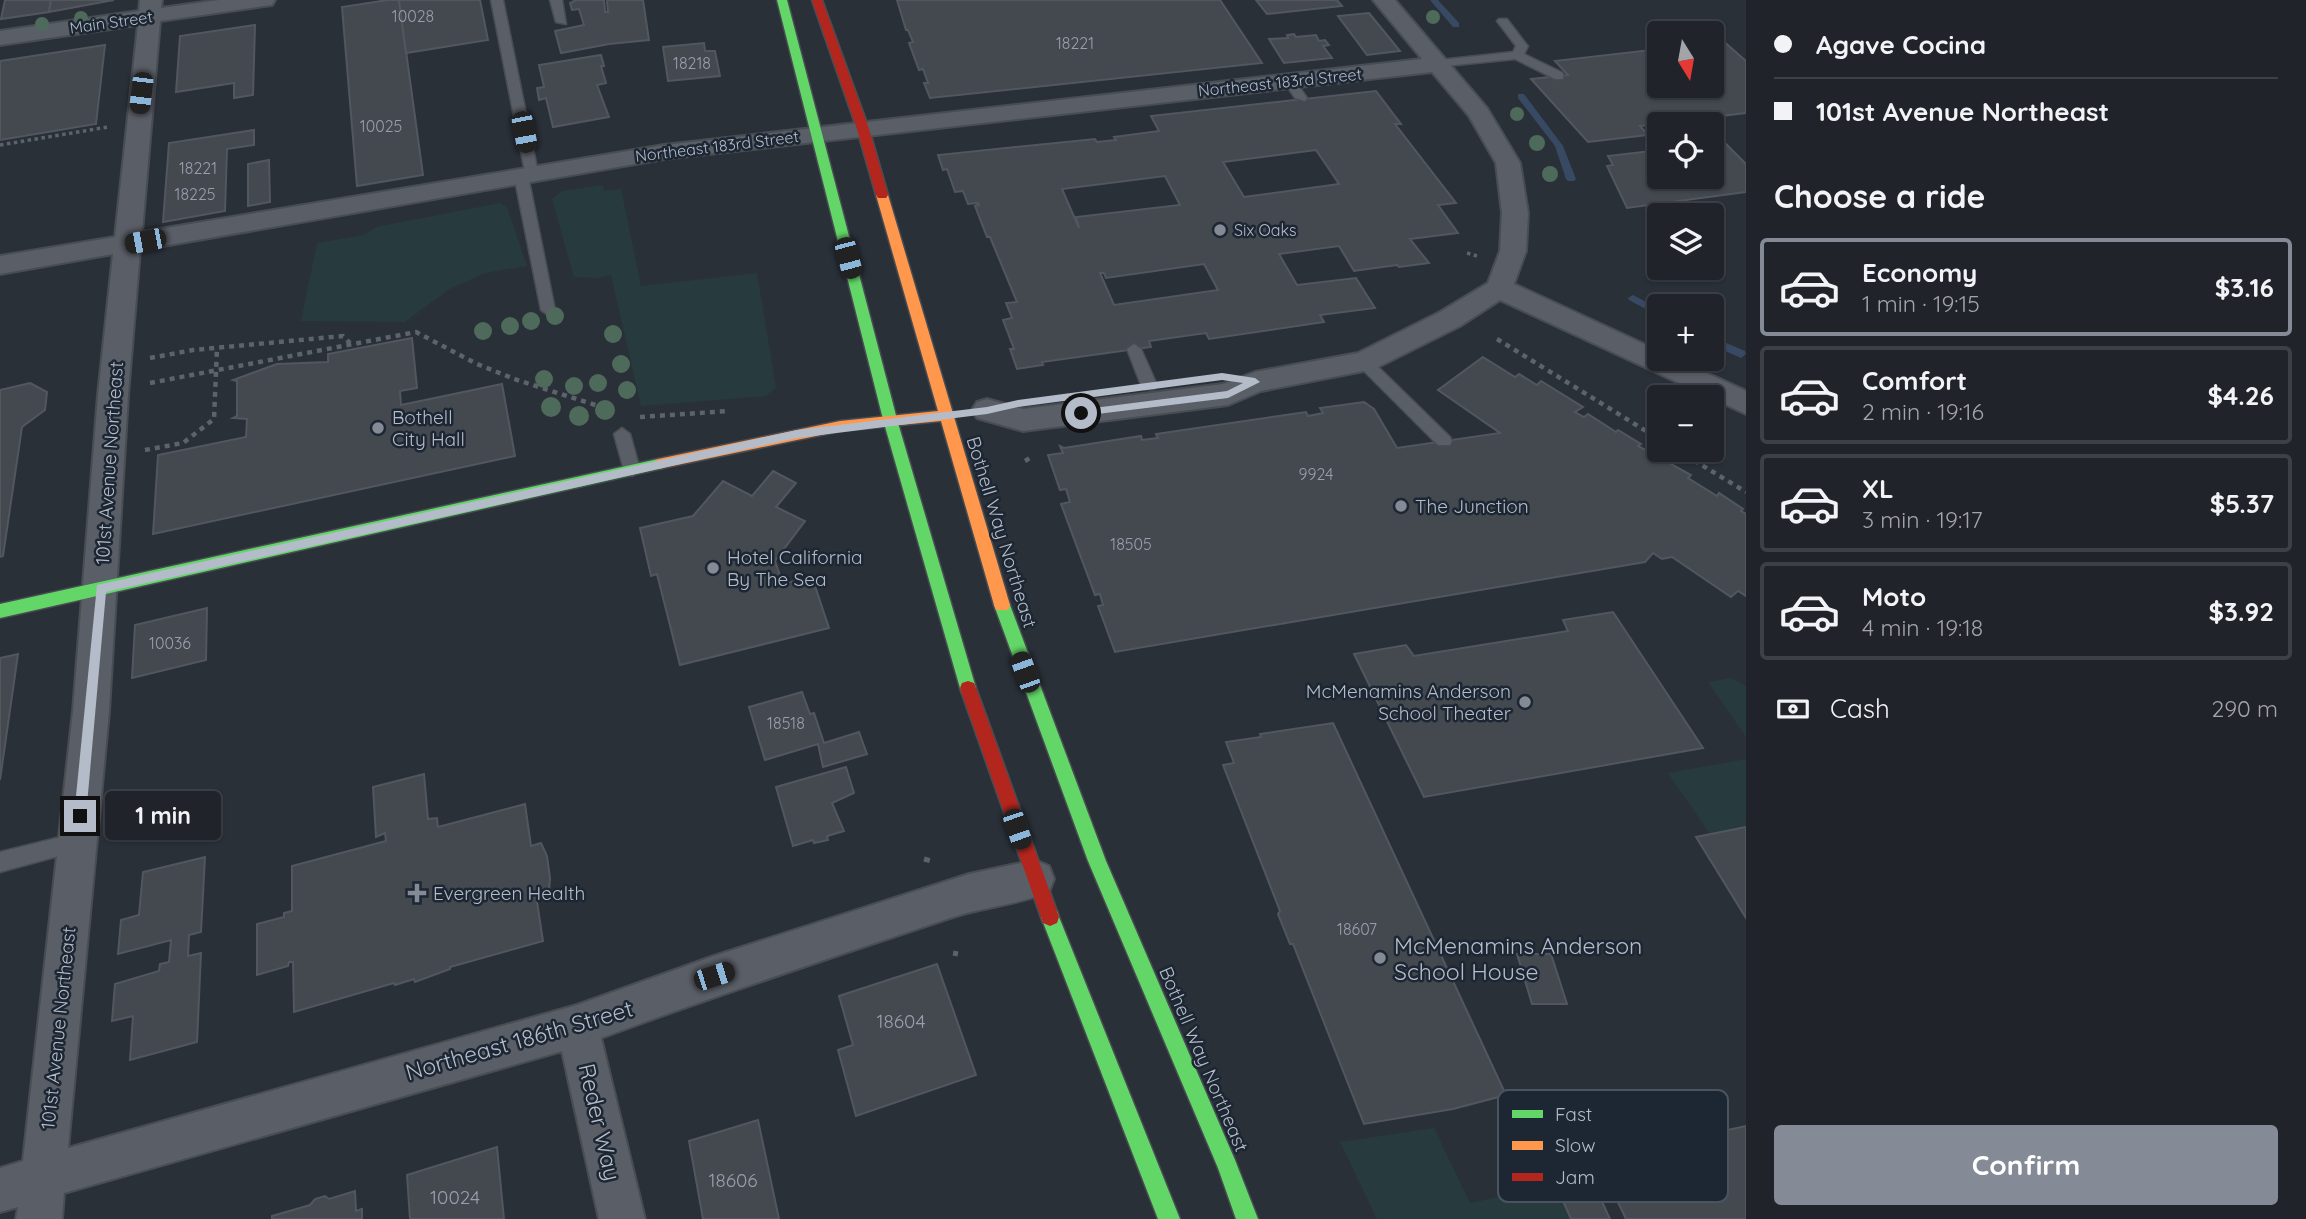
<!DOCTYPE html>
<html lang="en">
<head>
<meta charset="utf-8">
<style>
	:root { --surface:#20242a; --page:#282c32; --text:#f1f3f6; --muted:#a2a4a8; --line:#3d4147; --accent:#848b96 }
	body { margin:0; font-family:Quicksand,sans-serif; background:var(--page); color:var(--text); height:100vh; display:flex; flex-direction:column; font-size:26px; white-space:nowrap }
	* { box-sizing:border-box; margin:0 }
	p { font-size:23px; color:var(--muted) }
	.icon { flex:none; width:38px; height:38px; fill:none; stroke:currentColor; stroke-width:2; stroke-linecap:round; stroke-linejoin:round }
	.map { position:relative; flex:1; overflow:hidden }
	.drawer { display:flex; flex-direction:column; background:var(--surface); width:560px }
	.drawer>* { flex:none }
	.top-card { display:grid; align-content:center; height:154px; padding:0 28px; background:var(--surface) }
	.needle { width:46px; rotate:169deg }
	.tools { position:absolute; left:1647px; top:21px; display:grid; gap:14px }
	.tools a { display:grid; place-items:center; width:77px; height:77px; border-radius:7px; background:var(--surface); box-shadow:0 2px 5px #0004,0 0 0 2px var(--line); font-size:35px }
	.end { position:absolute; width:32px; height:32px; margin:-16px; border:9px solid #b4bcc9; background:#111; box-shadow:0 0 0 4px #111 }
	.from { border-radius:50% }
	.bubble { position:absolute; height:49px; border-radius:7px; background:var(--surface); box-shadow:0 2px 5px #0004,0 0 0 2px var(--line); font-size:23px; font-weight:800; line-height:49px; text-align:center }
	.car { position:absolute; width:21px; height:42px; margin:-21px -10px; border-radius:9px; box-shadow:0 0 5px 2px #0007; background:linear-gradient(#222 24%,#8ab4d8 0 40%,#222 0 76%,#8ab4d8 0 86%,#222 0) }
	.top-card b { display:flex; align-items:center; gap:24px; height:66px; font-size:26px }
	.top-card b+b { border-top:2px solid var(--line) }
	.top-card i { width:18px; height:18px; background:var(--text) }
	ul { padding:0; list-style:none }
	li { display:flex; align-items:center; gap:21px; height:98px; margin:0 14px 10px; padding:0 14px; border:4px solid var(--line); border-radius:7px }
	li div { flex:1 }
	li b { display:block; font-size:26px }
	li em { font-style:normal; font-weight:800 }
	li.selected { border-color:var(--accent) }
	li>.icon { width:63px; height:63px; stroke-width:1.5 }
	h2 { padding:0 28px; font-size:32px; line-height:84px }
	.pay { display:flex; align-items:center; gap:18px; height:77px; padding:0 28px; font-size:26px }
	.pay p { margin-inline-start:auto }
	.primary-button { display:flex; gap:14px; margin-top:auto; padding:14px 28px }
	.primary-button a { flex:1; height:80px; border-radius:7px; background:var(--accent); color:#fff; font-size:28px; font-weight:800; line-height:80px; text-align:center }
	main { display:flex; flex:1; min-height:0 }
	.map>svg:first-child { display:block }
	.green { fill:#273a3e }
	.lines { fill:none; stroke-linecap:round; stroke-linejoin:round }
	.stream { fill:#384963; fill-rule:evenodd }
	.building { fill:#444950; stroke:#52575f; stroke-width:2; fill-rule:evenodd }
	.lane-casing { stroke:#484c53; stroke-width:3 }
	.street-casing { stroke:#484c53; stroke-width:4 }
	.fast-casing { stroke:#484c53; stroke-width:3 }
	.slow-casing { stroke:#484c53; stroke-width:3 }
	.jam-casing { stroke:#484c53; stroke-width:3 }
	.path-far2 { stroke:#5d636a; stroke-width:3.5; stroke-dasharray:3.5 3.5; stroke-linecap:butt }
	.path-far1 { stroke:#5d636a; stroke-width:4.5; stroke-dasharray:5 5; stroke-linecap:butt }
	.path { stroke:#5d636a; stroke-width:5; stroke-dasharray:6 6; stroke-linecap:butt }
	.lane { fill:#5a5e66; fill-rule:evenodd }
	.street { fill:#5a5e66; fill-rule:evenodd }
	.fast { fill:#63d668; fill-rule:evenodd }
	.slow { fill:#ff974d; fill-rule:evenodd }
	.jam { fill:#b3261e; fill-rule:evenodd }
	.tree { fill:#4e6a5a }
	.route { fill:#b4bcc9 }
	.poi-dot { fill:#848b96; stroke:#1d2633; stroke-width:2.5 }
	.labels { text-anchor:middle; dominant-baseline:central; stroke-width:5; stroke-linejoin:round; paint-order:stroke }
	.number-label { font-size:16px; fill:#989fab }
	.far-street-label { font-size:16px; fill:#b4bcc9; stroke:#1d2633 }
	.far-poi-label { font-size:16px; fill:#b4bcc9; stroke:#1d2633; text-anchor:start }
	.poi-label { font-size:19px; fill:#b4bcc9; stroke:#1d2633; text-anchor:start }
	.street-label { font-size:19px; fill:#b4bcc9; stroke:#1d2633 }
	.near-number-label { font-size:19px; fill:#989fab }
	.near-poi-label { font-size:23px; fill:#b4bcc9; stroke:#1d2633; text-anchor:start }
	.near-street-label { font-size:23px; fill:#b4bcc9; stroke:#1d2633 }
	.key { fill:#1d2633; stroke:#4a5360; stroke-width:2 }
	.key-label { font-size:19px; fill:#b4bcc9 }
</style>
</head>
<body>
<main>
<div class="map">
<svg width="1746" height="1219" viewBox="0 0 1746 1219">
	<rect width="100%" height="100%" fill="#2a3038"/>
	<g class="green">
		<polygon points="603,185 604,191 621,189 641,286 757,273 776,388 766,396 641,406 611,275 598,278 574,277 552,199 562,191"/>
		<polygon points="500,203 507,207 527,266 485,273 448,290 405,322 301,321 317,243 364,235 376,227"/>
		<polygon points="1731,678 1746,686 1746,737 1708,682"/>
		<polygon points="1746,759 1746,827 1710,834 1668,773"/>
		<polygon points="1434,1128 1470,1203 1556,1185 1571,1219 1377,1219 1340,1142"/>
	</g>
	<g class="lines">
		<g class="stream">
			<polygon points="1430,0 1438,0 1459,23 1459,27 1453,27"/>
			<polygon points="1518,94 1524,94 1563,146 1576,179 1574,181 1568,181 1566,179 1555,146 1518,98"/>
			<polygon points="1633,295 1659,309 1659,316 1629,300 1628,298"/>
			<polygon points="1712,337 1745,351 1746,354 1741,358 1712,345"/>
		</g>
	</g>
	<g class="building">
		<polygon points="5,0 51,0 49,12 1,19"/>
		<polygon points="51,0 114,0 49,12"/>
		<polygon points="388,0 399,0 423,175 357,186 342,7"/>
		<polygon points="399,0 480,0 488,40 406,53"/>
		<polygon points="576,0 604,0 605,12 608,12 607,0 643,0 649,40 609,44 561,53 555,31 584,25 579,9 572,10 570,3"/>
		<polygon points="897,0 1220,0 1262,63 930,98 924,83 928,83 923,69 919,70 909,43 913,42 908,30 906,30"/>
		<polygon points="1256,0 1337,0 1342,6 1267,14"/>
		<polygon points="1369,13 1400,51 1367,55 1338,16"/>
		<polygon points="255,25 253,95 234,98 234,83 176,92 180,36"/>
		<polygon points="1294,34 1296,37 1316,35 1319,41 1325,40 1329,45 1323,46 1332,58 1284,63 1269,39 1288,38 1287,35"/>
		<polygon points="1720,38 1746,61 1746,113 1640,126 1648,135 1588,142 1531,79 1568,75 1555,61 1659,49 1659,86 1712,86 1712,39"/>
		<polygon points="704,43 705,51 715,51 720,76 668,81 663,47"/>
		<polygon points="105,45 96,124 0,140 0,61"/>
		<polygon points="601,55 604,66 601,66 606,83 597,85 609,117 553,127 546,98 539,100 537,88 544,87 539,65"/>
		<path d="M1376,91L1401,124H1395L1456,203L1438,205L1458,233L1410,239L1429,263L1399,267L1397,265L1354,271L1339,246L1279,254L1297,285L1356,278L1375,308L1320,315L1324,322L1209,339L1206,333L1149,341L1151,347L1042,362L1043,365L1017,369L1010,349H1014L1003,320L1012,318L1006,303L1017,302L990,237H987L975,206L979,205L978,203L968,204L963,191L955,192L947,169L943,170L938,155L1095,139L1097,142L1116,140L1114,137L1159,131L1151,116ZM1316,150L1339,184L1244,197L1223,162ZM1165,176L1180,205L1076,217L1079,228L1062,189ZM1204,264L1218,290L1114,305L1100,273H1104L1106,278Z"/>
		<polygon points="254,130 254,145 227,149 225,211 163,222 169,143"/>
		<polygon points="1724,142 1746,164 1746,192 1627,208 1607,166 1613,165 1608,156 1659,150 1659,177 1712,177 1712,144"/>
		<polygon points="269,160 270,202 248,206 248,164"/>
		<polygon points="412,338 417,388 400,391 401,405 502,384 515,456 153,534 158,455 246,437 247,419 233,418 237,416 237,381 233,380 277,364 328,362 328,354"/>
		<polygon points="1483,357 1515,377 1519,374 1537,385 1541,381 1583,407 1575,412 1584,417 1588,414 1616,432 1618,430 1641,444 1638,446 1691,475 1688,478 1717,496 1719,493 1743,509 1741,511 1746,514 1746,596 1738,591 1731,597 1672,557 1662,559 1653,553 1645,562 1115,652 1098,606 1103,605 1100,594 1095,595 1061,504 1070,502 1066,489 1060,490 1048,455 1063,453 1060,446 1064,448 1141,436 1142,440 1158,438 1156,434 1306,412 1308,416 1323,413 1320,408 1364,402 1374,409 1397,448 1500,433 1438,390"/>
		<polygon points="30,383 47,392 45,410 22,427 3,556 0,557 0,390"/>
		<polygon points="773,471 796,483 776,507 805,521 775,561 783,584 812,577 829,628 680,665 657,574 651,576 640,528 693,516 723,481 752,496"/>
		<polygon points="207,608 206,660 132,678 135,625"/>
		<polygon points="1613,612 1703,748 1424,797 1354,654 1406,645 1414,656 1568,631 1563,620"/>
		<polygon points="18,654 0,780 0,658"/>
		<polygon points="802,692 810,714 814,713 824,743 859,732 867,754 823,767 818,744 765,760 749,707"/>
		<polygon points="1333,723 1506,1095 1453,1109 1364,1124 1293,944 1290,944 1278,914 1280,911 1223,765 1234,763 1226,742 1261,737 1260,734"/>
		<polygon points="846,767 854,793 832,803 844,831 827,836 828,840 814,843 813,840 793,846 776,787"/>
		<polygon points="424,774 428,819 437,818 438,827 525,804 531,846 541,843 547,856 550,878 549,892 536,895 543,941 450,967 450,969 415,982 414,979 395,985 394,983 294,1012 293,962 289,962 288,966 257,975 257,924 284,917 284,913 292,911 292,866 386,841 385,833 376,837 373,787"/>
		<polygon points="1746,827 1746,918 1696,837"/>
		<polygon points="205,857 201,932 189,935 188,956 201,953 197,1042 130,1060 133,1016 112,1021 115,984 159,971 160,964 169,962 171,940 118,954 121,920 139,915 143,872"/>
		<polygon points="1517,954 1551,954 1567,1004 1532,1004"/>
		<polygon points="937,964 976,1075 856,1116 838,1050 853,1045 839,996"/>
		<polygon points="758,1120 779,1219 703,1219 689,1141"/>
		<polygon points="1746,1126 1746,1219 1626,1219 1597,1158"/>
		<polygon points="497,1147 504,1219 410,1219 407,1175"/>
		<polygon points="1591,1178 1610,1219 1571,1219 1556,1185"/>
		<polygon points="355,1191 356,1211 362,1209 362,1219 272,1219 272,1216 310,1205 315,1199 325,1196 329,1199"/>
	</g>
	<g class="lines">
		<defs>
			<g id="lane">
				<polygon points="491,0 503,0 538,173 537,176 528,176 555,310 548,315 541,310 514,175 516,172 525,172"/>
				<polygon points="550,0 562,0 566,24 556,22"/>
				<polygon points="1499,19 1507,19 1526,44 1528,46 1524,54 1563,73 1563,79 1555,79 1515,59 1436,67 1434,64 1440,60 1513,52 1516,46 1497,21"/>
				<polygon points="1290,78 1294,79 1307,98 1305,101 1295,98 1284,82"/>
				<polygon points="1134,344 1141,349 1157,385 1154,389 1144,389 1141,385 1127,349"/>
				<polygon points="1364,357 1369,358 1450,437 1452,441 1450,445 1438,445 1359,366 1357,362"/>
				<polygon points="622,428 630,434 640,470 632,476 624,470 614,434"/>
				<polygon points="77,833 84,835 87,842 84,849 0,872 0,852"/>
			</g>
			<path id="street" d="M140,0H162L161,8L219,0H275L272,5L264,6L160,21L142,232L664,145L1422,59L1373,0H1395L1487,108L1520,163L1528,213L1526,251L1514,284L1659,351V359H1676L1746,391V414L1500,300L1460,326L1374,369L1261,391L1228,405L1023,431L977,418L972,410L977,402L987,399L1023,409L1223,384L1255,372L1358,353L1440,312L1488,283L1500,251L1502,213L1496,163L1469,116L1432,72L664,159L140,250L128,395L109,711L68,1148L577,1005L714,956L969,874L1035,860L1049,866L1054,879L1049,892C1017,905 983,907 950,918C833,957 716,995 601,1038L645,1219H599L562,1051L64,1193L62,1219H16L18,1207L0,1212V1168L23,1161L73,711L98,395L113,254L0,274V256L115,237L138,25L0,45V31L139,11Z"/>
			<g id="fast">
				<polygon points="777,0 787,0 898,423 976,688 974,693 968,695 962,693 960,688 884,423"/>
				<polygon points="658,459 665,464 663,468 0,618 0,604"/>
				<polygon points="1002,599 1008,600 1010,605 1106,861 1235,1160 1258,1219 1236,1219 1218,1168 1088,861 994,605 996,600"/>
				<polygon points="1050,908 1057,911 1059,917 1180,1219 1158,1219 1041,917 1043,911"/>
			</g>
			<polygon id="slow" points="882,191 888,195 1010,605 1008,610 996,610 994,605 941,421 840,431 658,469 651,464 658,459 840,421 938,411 876,195"/>
			<g id="jam">
				<polygon points="812,0 822,0 869,129 888,195 886,198 878,198 876,195 857,129"/>
				<polygon points="968,681 974,683 976,688 1059,917 1057,923 1050,926 1043,923 1041,917 960,688 962,683"/>
			</g>
		</defs>
		<use href="#lane" class="lane-casing"/>
		<use href="#street" class="street-casing"/>
		<use href="#fast" class="fast-casing"/>
		<use href="#slow" class="slow-casing"/>
		<use href="#jam" class="jam-casing"/>
		<g class="path-far2">
			<polyline points="0,145 108,127"/>
			<polyline points="1467,253 1477,256"/>
		</g>
		<g class="path-far1">
			<polyline points="1497,339 1659,439"/>
			<polyline points="150,358 193,350 343,336 350,343"/>
			<polyline points="150,383 416,332 477,364 517,380 611,410"/>
			<polyline points="640,417 729,411"/>
			<polyline points="145,450 183,443 214,419 217,348"/>
			<polyline points="1677,450 1746,492"/>
			<polyline points="1025,461 1030,458"/>
		</g>
		<g class="path">
			<polyline points="924,859 935,862"/>
			<polyline points="955,956 956,951"/>
		</g>
		<use href="#lane" class="lane"/>
		<use href="#street" class="street"/>
		<use href="#fast" class="fast"/>
		<use href="#slow" class="slow"/>
		<use href="#jam" class="jam"/>
	</g>
	<g class="tree">
		<circle cx="1433" cy="17" r="7"/>
		<circle cx="81" cy="18" r="7"/>
		<circle cx="42" cy="24" r="7"/>
		<circle cx="1517" cy="114" r="7"/>
		<circle cx="1537" cy="143" r="8"/>
		<circle cx="1550" cy="174" r="8"/>
		<circle cx="555" cy="316" r="9"/>
		<circle cx="531" cy="321" r="9"/>
		<circle cx="510" cy="326" r="9"/>
		<circle cx="483" cy="331" r="9"/>
		<circle cx="613" cy="334" r="9"/>
		<circle cx="621" cy="364" r="9"/>
		<circle cx="544" cy="379" r="9"/>
		<circle cx="598" cy="383" r="9"/>
		<circle cx="574" cy="386" r="9"/>
		<circle cx="627" cy="390" r="9"/>
		<circle cx="551" cy="407" r="10"/>
		<circle cx="605" cy="410" r="10"/>
		<circle cx="579" cy="416" r="10"/>
	</g>
	<polygon class="route" points="1222,373 1255,378 1260,382 1228,398 1081,416 1078,415 1078,410 1227,391 1243,383 1222,380 1018,407 987,414 797,438 106,592 86,816 80,822 74,816 97,585 797,430 987,407 1018,400"/>
	<g class="poi-dot">
		<circle cx="1220" cy="230" r="7"/>
		<circle cx="378" cy="428" r="7"/>
		<circle cx="1401" cy="506" r="7"/>
		<circle cx="713" cy="568" r="7"/>
		<circle cx="1525" cy="702" r="7"/>
		<path d="M413.5 882.5h7v7h7v7h-7v7h-7v-7h-7v-7h7z"/>
		<circle cx="1380" cy="958" r="7"/>
	</g>
	<g class="labels">
		<g class="number-label">
			<text x="413" y="16">10028</text>
			<text x="1075" y="43">18221</text>
			<text x="692" y="63">18218</text>
			<text x="381" y="126">10025</text>
			<text x="198" y="168">18221</text>
			<text x="195" y="194">18225</text>
			<text x="1316" y="474">9924</text>
			<text x="1131" y="544">18505</text>
			<text x="170" y="643">10036</text>
			<text x="786" y="723">18518</text>
			<text x="1357" y="929">18607</text>
		</g>
		<g class="far-street-label">
			<text transform="translate(111 22) rotate(-8)">Main Street</text>
			<text transform="translate(1280 82) rotate(-6)">Northeast 183rd Street</text>
			<text transform="translate(717 146) rotate(-7)">Northeast 183rd Street</text>
		</g>
		<g class="far-poi-label">
			<text x="1234" y="230">Six Oaks</text>
		</g>
		<g class="poi-label">
			<text x="392" y="417">Bothell<tspan x="392" dy="22">City Hall</tspan></text>
			<text x="1415" y="506">The Junction</text>
			<text x="727" y="557">Hotel California<tspan x="727" dy="22">By The Sea</tspan></text>
			<text x="1511" y="691" text-anchor="end">McMenamins Anderson<tspan x="1511" dy="22">School Theater</tspan></text>
			<text x="433" y="893">Evergreen Health</text>
		</g>
		<g class="street-label">
			<text transform="translate(109 463) rotate(-86)">101st Avenue Northeast</text>
			<text transform="translate(1002 532) rotate(73)">Bothell Way Northeast</text>
			<text transform="translate(58 1028) rotate(-84)">101st Avenue Northeast</text>
			<text transform="translate(1204 1059) rotate(67)">Bothell Way Northeast</text>
		</g>
		<g class="near-number-label">
			<text x="901" y="1021">18604</text>
			<text x="733" y="1180">18606</text>
			<text x="455" y="1197">10024</text>
		</g>
		<g class="near-poi-label">
			<text x="1394" y="945">McMenamins Anderson<tspan x="1394" dy="26">School House</tspan></text>
		</g>
		<g class="near-street-label">
			<text transform="translate(519 1040) rotate(-16)">Northeast 186th Street</text>
			<text transform="translate(600 1122) rotate(77)">Reder Way</text>
		</g>
	</g>
	<rect x="1498" y="1090" width="230" height="112" rx="10" class="key"/>
	<rect x="1512" y="1110" width="31" height="8" fill="#63d668"/>
	<rect x="1512" y="1141" width="31" height="9" fill="#ff974d"/>
	<rect x="1512" y="1173" width="31" height="8" fill="#b3261e"/>
	<g class="key-label">
		<text x="1555" y="1121">Fast</text>
		<text x="1555" y="1152">Slow</text>
		<text x="1555" y="1184">Jam</text>
	</g>
</svg>
<div class="tools">
<a><svg class="needle" viewBox="-14 -14 28 28"><path d="M0-13l5 13h-10z" fill="#e53935"/><path d="M0 13l5-13h-10z" fill="#a2a4a8"/></svg></a>
<a><svg class="icon" aria-label="locate" viewBox="0 0 24 24"><circle cx="12" cy="12" r="6"/><path d="M12 2v4M12 18v4M2 12h4M18 12h4"/></svg></a>
<a><svg class="icon" aria-label="layers" viewBox="0 0 24 24"><path d="M12 4l9 5-9 5-9-5zM3 14l9 5 9-5"/></svg></a>
<a>+</a>
<a>−</a>
</div>
<i class="end from" style="left:1081px;top:413px"></i>
<i class="end" style="left:80px;top:816px"></i>
<div class="bubble" style="left:105px;top:791px;width:116px">1 min</div>
<i class="car" style="left:141px;top:93px;rotate:187deg"></i>
<i class="car" style="left:524px;top:132px;rotate:169deg"></i>
<i class="car" style="left:145px;top:241px;rotate:259deg"></i>
<i class="car" style="left:848px;top:258px;rotate:165deg"></i>
<i class="car" style="left:1025px;top:672px;rotate:340deg"></i>
<i class="car" style="left:1017px;top:829px;rotate:161deg"></i>
<i class="car" style="left:714px;top:976px;rotate:72deg"></i>
</div>
<section class="drawer">
<div class="top-card">
<b><i class="from"></i>Agave Cocina</b>
<b><i></i>101st Avenue Northeast</b>
</div>
<h2>Choose a ride</h2>
<ul>
<li class="selected"><svg class="icon" aria-label="car" viewBox="0 0 24 24"><path d="M5 17H2v-5l4-1 3-4h7l3 4 3 1v5h-3M9 17h6M6 11h13"/><circle cx="7" cy="17" r="2"/><circle cx="17" cy="17" r="2"/></svg><div><b>Economy</b><p>1 min · 19:15</p></div><em>$3.16</em></li>
<li><svg class="icon" aria-label="car" viewBox="0 0 24 24"><path d="M5 17H2v-5l4-1 3-4h7l3 4 3 1v5h-3M9 17h6M6 11h13"/><circle cx="7" cy="17" r="2"/><circle cx="17" cy="17" r="2"/></svg><div><b>Comfort</b><p>2 min · 19:16</p></div><em>$4.26</em></li>
<li><svg class="icon" aria-label="car" viewBox="0 0 24 24"><path d="M5 17H2v-5l4-1 3-4h7l3 4 3 1v5h-3M9 17h6M6 11h13"/><circle cx="7" cy="17" r="2"/><circle cx="17" cy="17" r="2"/></svg><div><b>XL</b><p>3 min · 19:17</p></div><em>$5.37</em></li>
<li><svg class="icon" aria-label="car" viewBox="0 0 24 24"><path d="M5 17H2v-5l4-1 3-4h7l3 4 3 1v5h-3M9 17h6M6 11h13"/><circle cx="7" cy="17" r="2"/><circle cx="17" cy="17" r="2"/></svg><div><b>Moto</b><p>4 min · 19:18</p></div><em>$3.92</em></li>
</ul>
<div class="pay"><svg class="icon" aria-label="cash" viewBox="0 0 24 24"><path d="M3 7h18v10H3z"/><circle cx="12" cy="12" r="2"/></svg>Cash<p>290 m</p></div>
<div class="primary-button"><a>Confirm</a></div>
</section>
</main>
</body>
</html>
